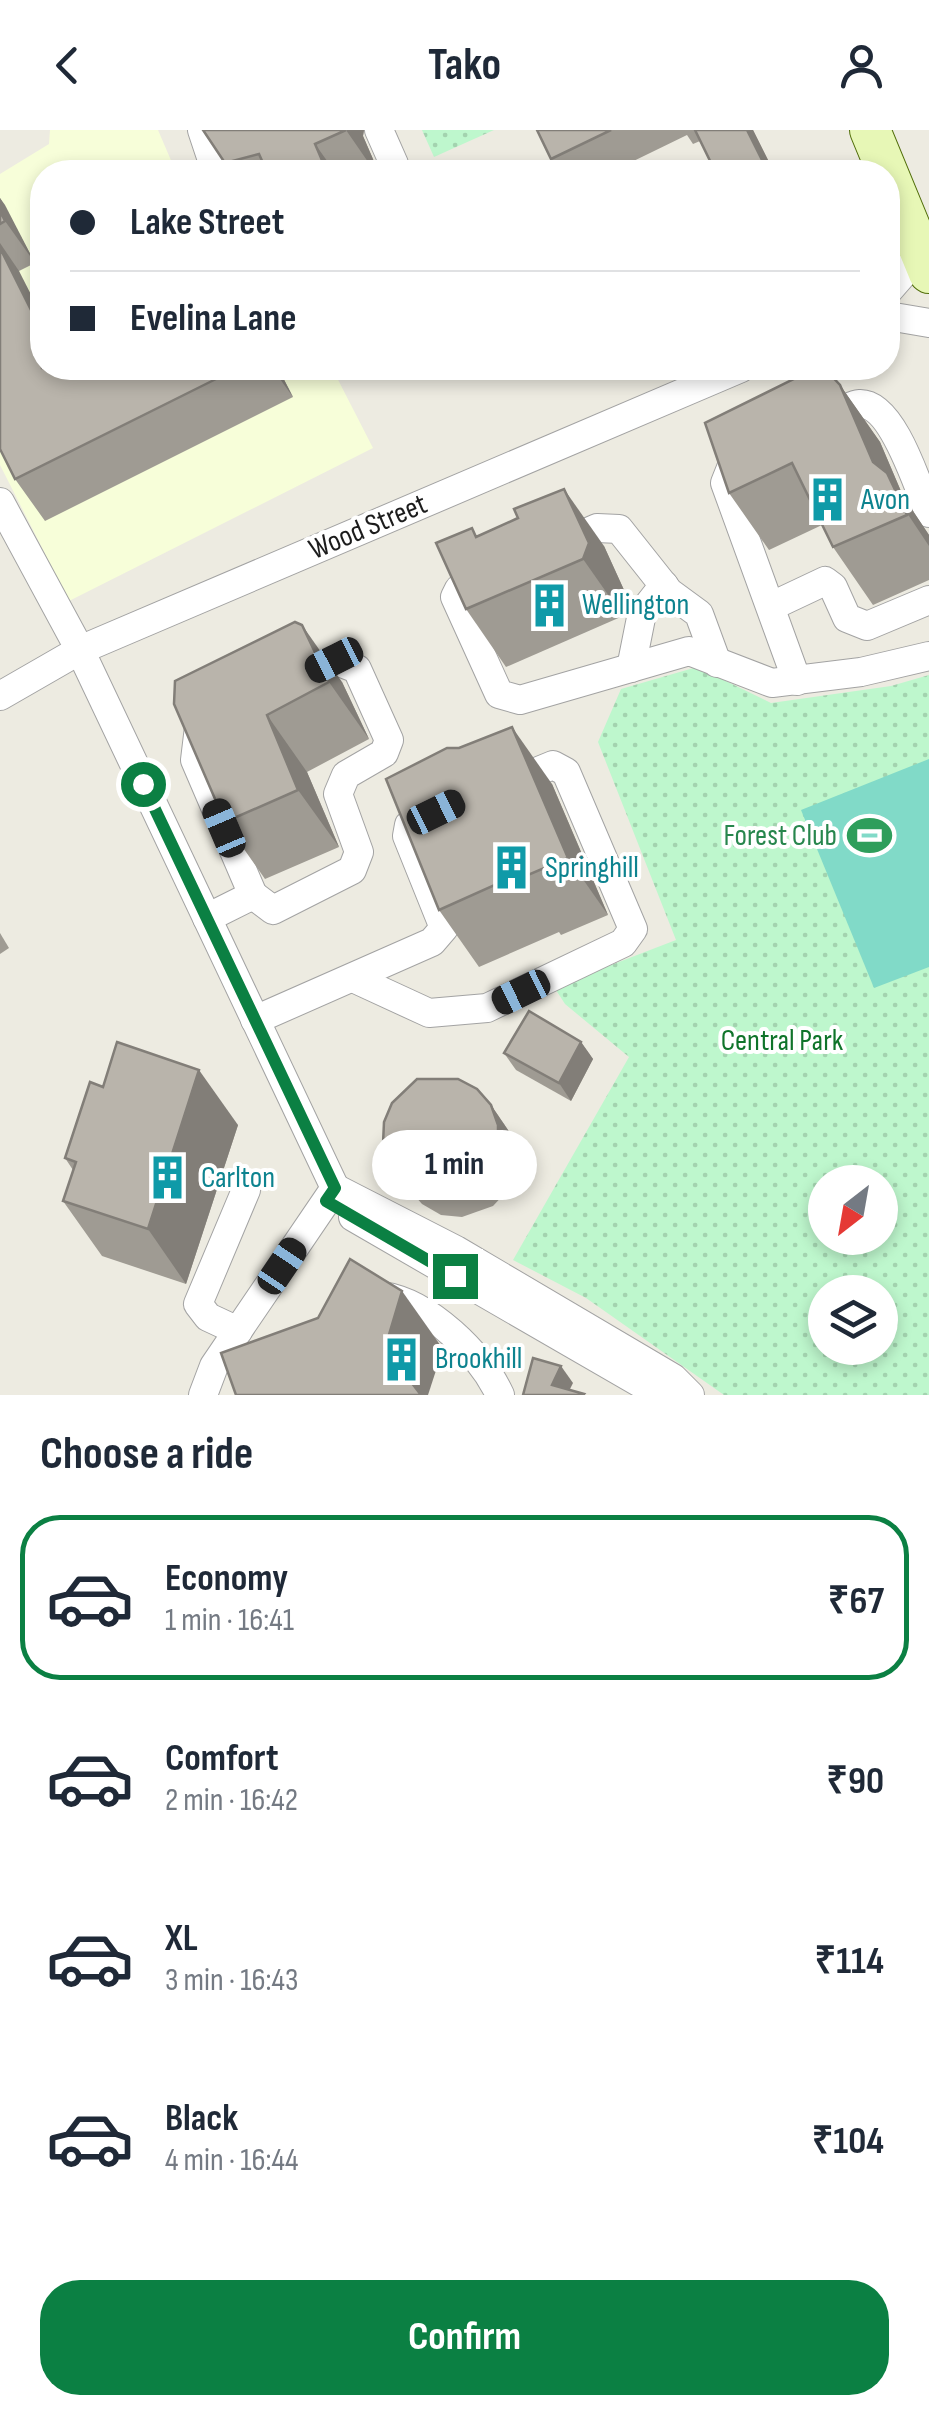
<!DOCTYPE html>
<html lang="en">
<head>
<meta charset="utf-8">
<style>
	:root { --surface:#fff; --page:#f2f2f3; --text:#1f2937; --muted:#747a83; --line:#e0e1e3; --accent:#0b8043 }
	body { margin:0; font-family:"Sofia Sans Condensed",sans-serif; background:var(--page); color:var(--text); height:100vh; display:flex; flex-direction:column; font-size:38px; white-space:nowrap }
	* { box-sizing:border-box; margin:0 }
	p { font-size:32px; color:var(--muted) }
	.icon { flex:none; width:55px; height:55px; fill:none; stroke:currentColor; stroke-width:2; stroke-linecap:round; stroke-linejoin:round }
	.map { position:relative; height:1265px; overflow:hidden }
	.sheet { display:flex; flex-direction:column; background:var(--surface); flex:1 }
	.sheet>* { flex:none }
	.top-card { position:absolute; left:30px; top:30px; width:870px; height:220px; border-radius:40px; box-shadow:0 5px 15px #0003; display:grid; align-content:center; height:220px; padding:0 40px; background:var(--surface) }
	.needle { width:65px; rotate:211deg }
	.buttons { position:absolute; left:808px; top:1035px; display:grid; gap:20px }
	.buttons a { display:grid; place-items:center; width:90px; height:90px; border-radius:50%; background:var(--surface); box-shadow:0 5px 15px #0003; font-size:50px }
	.end { position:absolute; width:45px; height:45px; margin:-22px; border:12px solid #0b8043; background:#fff; box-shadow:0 0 0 5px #fff }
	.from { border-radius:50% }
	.bubble { position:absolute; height:70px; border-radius:35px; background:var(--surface); box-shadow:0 5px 15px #0003; font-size:32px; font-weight:700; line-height:70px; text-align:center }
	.car { position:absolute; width:30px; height:60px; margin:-30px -15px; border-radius:12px; box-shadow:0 0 8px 2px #0007; background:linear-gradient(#222 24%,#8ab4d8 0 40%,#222 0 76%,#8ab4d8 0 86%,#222 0) }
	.top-card b { display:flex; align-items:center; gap:35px; height:95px; font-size:38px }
	.top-card b+b { border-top:2px solid var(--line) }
	.top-card i { width:25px; height:25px; background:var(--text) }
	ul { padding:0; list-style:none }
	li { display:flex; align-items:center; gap:30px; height:165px; margin:0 20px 15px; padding:0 20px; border:5px solid transparent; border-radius:40px }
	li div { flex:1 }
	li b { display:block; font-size:38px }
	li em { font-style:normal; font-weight:700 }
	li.active { border-color:var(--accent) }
	li>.icon { width:90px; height:90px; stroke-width:1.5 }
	h2 { padding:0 40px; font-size:45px; line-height:120px }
	.primary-button { display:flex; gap:20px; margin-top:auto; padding:20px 40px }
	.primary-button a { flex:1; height:115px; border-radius:40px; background:var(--accent); color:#fff; font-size:40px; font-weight:700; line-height:115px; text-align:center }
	header { display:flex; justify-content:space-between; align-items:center; height:130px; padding:0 40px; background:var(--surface); font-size:45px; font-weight:700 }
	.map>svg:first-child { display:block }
	.education { fill:#f7fed9 }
	.park { fill:url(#park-dots); fill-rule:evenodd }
	.pitch { fill:#81dac8 }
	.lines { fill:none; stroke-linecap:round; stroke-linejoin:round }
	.street-casing { stroke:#a3a3a3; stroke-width:30 }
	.secondary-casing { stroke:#506d08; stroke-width:42 }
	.street { stroke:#fff; stroke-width:28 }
	.secondary { stroke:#e7f7b6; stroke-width:40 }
	.wall { fill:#9f9b93 }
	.shaded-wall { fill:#827e78 }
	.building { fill:#b9b4ab; stroke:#827e78; stroke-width:2.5 }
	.route { stroke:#0b8043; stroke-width:12 }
	.labels { text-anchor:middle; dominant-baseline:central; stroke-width:8; stroke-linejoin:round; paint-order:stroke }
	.culture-label { font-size:30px; fill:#0d838f; stroke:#fff; text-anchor:start }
	.street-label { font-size:30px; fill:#1c1c1c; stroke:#fff }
	.leisure-label { font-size:30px; fill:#27864d; stroke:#fff; text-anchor:end }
	.park-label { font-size:30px; fill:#0f742a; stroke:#fff }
</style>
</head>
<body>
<header><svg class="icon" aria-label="back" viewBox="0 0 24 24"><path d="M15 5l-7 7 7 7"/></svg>Tako<svg class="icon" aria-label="person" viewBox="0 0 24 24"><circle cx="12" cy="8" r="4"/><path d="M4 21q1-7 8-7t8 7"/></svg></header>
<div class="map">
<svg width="929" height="1265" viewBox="0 0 929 1265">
	<defs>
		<pattern id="park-dots" width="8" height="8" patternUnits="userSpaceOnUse" patternTransform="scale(2.5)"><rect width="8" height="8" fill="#bef7cd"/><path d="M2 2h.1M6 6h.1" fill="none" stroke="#a3d3af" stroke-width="1.8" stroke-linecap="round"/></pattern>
	</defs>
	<rect width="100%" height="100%" fill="#edebe1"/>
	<polygon class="education" points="50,0 158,0 176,42 42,42 42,238 332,238 373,318 69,471 0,335 0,44 49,14"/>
	<g class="park">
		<polygon points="422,0 494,0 434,27"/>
		<path d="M697,537L771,573L891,556L929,545V1265H724L586,1168L513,1130L629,927L565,874L554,857L676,810L598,612L621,559ZM825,1052H880V1108H825ZM825,1162H880V1218H825Z"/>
	</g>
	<polygon class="pitch" points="929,629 929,837 874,858 801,680"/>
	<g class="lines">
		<defs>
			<g id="street">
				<polyline points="202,0 216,42"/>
				<polyline points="379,0 394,34 392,42"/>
				<polyline points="888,161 921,123"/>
				<polyline points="888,186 929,193"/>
				<path d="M824,291C835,286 849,275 860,274C893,273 918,357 929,383"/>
				<polyline points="750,328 731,338 725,353 797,551"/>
				<polyline points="0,372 80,520 335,1058 214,1236 203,1265"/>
				<polyline points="558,415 597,398 619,399 669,462 699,484 717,533"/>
				<polyline points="487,446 459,459 455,467 499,564 520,570 689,521 772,553 861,542 929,526"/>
				<polyline points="772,476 825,451 833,457 847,488 867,496 929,470"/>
				<polyline points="631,538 642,483 664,455"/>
				<polyline points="0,566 80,520 741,238"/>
				<polyline points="253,765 273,780 352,740 359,722 338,664 346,645 384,623 389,610 357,539 334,530 298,548"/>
				<polyline points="207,788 253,765 195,630 199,597 210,592"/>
				<polyline points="353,848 429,883 487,878 623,813 633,799 566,642 553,635 507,654"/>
				<polyline points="255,890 432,812 444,798 407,706 409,695 433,683"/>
				<polyline points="335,1058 456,1120 673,1248 690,1265"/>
				<polyline points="353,1087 661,1265"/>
				<path d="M383,1166C429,1173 481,1224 500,1265"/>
				<polyline points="238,1201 208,1187 198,1174 246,1060"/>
			</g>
			<polyline id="secondary" points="870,0 929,143"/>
		</defs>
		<use href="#street" class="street-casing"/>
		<use href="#secondary" class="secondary-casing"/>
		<use href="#street" class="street"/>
		<use href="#secondary" class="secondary"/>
	</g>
	<g class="wall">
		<polygon points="364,0 363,6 376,36 375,42 231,42 204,3"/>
		<polygon points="537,0 753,0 774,42 703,42 713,37 700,11 693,14 687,5 611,42 561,42 551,29"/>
		<polygon points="0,68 35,133 19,141 42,238 278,238 293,267 45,391 15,349 0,319"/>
		<polygon points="840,255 880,312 903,366 929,405 929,450 873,475 833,417 822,395 769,420 729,363"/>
		<polygon points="478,407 604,416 629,471 623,486 506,537 466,479"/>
		<polygon points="175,551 342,552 369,609 307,642 339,717 265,749 225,692"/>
		<polygon points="552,654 608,785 561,805 559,802 479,837 439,780"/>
		<polygon points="0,803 9,818 0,824"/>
		<polygon points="581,912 593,929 571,971 516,940 504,923"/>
		<polygon points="103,957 238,995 186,1154 102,1126 63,1071 73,1040 65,1028"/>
		<polygon points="491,975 508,1000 515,1020 515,1041 507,1061 493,1076 462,1087 441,1085 422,1074 408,1058 391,1034"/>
	</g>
	<g class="shaded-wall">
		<polygon points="346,0 364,0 363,6 376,36 375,42"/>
		<polygon points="747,0 753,0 774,42 768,42"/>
		<polygon points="315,14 335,42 327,42"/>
		<polygon points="0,68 5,75 35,133 5,91 0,81"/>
		<polygon points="0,113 19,141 42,186 42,202 0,118"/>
		<polygon points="272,238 278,238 293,267"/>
		<polygon points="840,255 880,312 903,366 929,405 929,416 873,332"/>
		<polygon points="564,359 604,416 629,471 623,486 583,429"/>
		<polygon points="302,495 342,552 369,609 329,552"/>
		<polygon points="267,585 307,642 339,717 298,660"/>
		<polygon points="512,597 552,654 608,785 568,728"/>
		<polygon points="581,912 593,929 571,971 559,953"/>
		<polygon points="199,940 238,995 186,1154 148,1099"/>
		<polygon points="491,975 508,1000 515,1020 515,1041 507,1061 490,1036"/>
		<polygon points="402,1161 443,1219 428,1265 417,1265 385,1218"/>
		<polygon points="561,1236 573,1253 567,1265 552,1255"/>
	</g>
	<g class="building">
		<polygon points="203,0 346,0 315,14 327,42 267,42 259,24 225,33"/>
		<polygon points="537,0 611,0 551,29"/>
		<polygon points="695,0 747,0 768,42 703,42 713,37"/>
		<polygon points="0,81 5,91 0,94"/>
		<polygon points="0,118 42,202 42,238 238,238 15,349 0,319"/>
		<polygon points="816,238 824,238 840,255 873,332 887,343 907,385 833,417 792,333 729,363 705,293"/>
		<polygon points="564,359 589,413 583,429 466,479 436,413 472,398 476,407 518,388 514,379"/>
		<polygon points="295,492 302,495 329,552 267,585 298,660 225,692 174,574 175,551"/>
		<polygon points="512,597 568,728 521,748 519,744 439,780 386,649 447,618 459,618"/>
		<polygon points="529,881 581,912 559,953 504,923"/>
		<polygon points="117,912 199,940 148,1099 63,1071 76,1032 65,1028 90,952 103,957"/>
		<polygon points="417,949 458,949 477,959 491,975 498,995 498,1016 490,1036 475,1051 445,1062 424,1060 405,1050 391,1034 383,1014 384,992 392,973"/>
		<polygon points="350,1129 402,1161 385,1218 421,1265 236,1265 221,1223 318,1188"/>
		<polygon points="533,1228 561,1236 552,1255 584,1264 583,1265 523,1265"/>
	</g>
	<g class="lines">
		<polyline class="route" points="143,654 335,1058 326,1071 455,1146"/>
	</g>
	<defs>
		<symbol id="building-bare" viewBox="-9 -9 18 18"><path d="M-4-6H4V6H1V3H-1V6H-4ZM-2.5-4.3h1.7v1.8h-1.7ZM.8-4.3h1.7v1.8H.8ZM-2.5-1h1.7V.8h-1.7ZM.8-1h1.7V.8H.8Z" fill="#0f9aa8" stroke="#fff" stroke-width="2.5" paint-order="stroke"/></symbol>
		<symbol id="stadium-bare" viewBox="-9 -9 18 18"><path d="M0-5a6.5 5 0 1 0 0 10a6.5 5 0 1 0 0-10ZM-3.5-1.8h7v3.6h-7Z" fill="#2e9e5b" stroke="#fff" stroke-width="2.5" paint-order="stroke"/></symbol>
	</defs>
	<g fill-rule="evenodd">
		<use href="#building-bare" x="796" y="338" width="63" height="63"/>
		<use href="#building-bare" x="518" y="444" width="63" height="63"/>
		<use href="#stadium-bare" x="838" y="674" width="63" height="63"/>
		<use href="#building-bare" x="480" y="706" width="63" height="63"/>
		<use href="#building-bare" x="136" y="1016" width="63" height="63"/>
		<use href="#building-bare" x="370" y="1198" width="63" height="63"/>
	</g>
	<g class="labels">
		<g class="culture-label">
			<text x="861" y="370">Avon</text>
			<text x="582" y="475">Wellington</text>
			<text x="545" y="738">Springhill</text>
			<text x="201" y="1048">Carlton</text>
			<text x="435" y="1229">Brookhill</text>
		</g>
		<g class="street-label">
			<text transform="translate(368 397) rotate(-23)">Wood Street</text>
		</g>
		<g class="leisure-label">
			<text x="837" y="706">Forest Club</text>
		</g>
		<g class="park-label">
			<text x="782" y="911">Central Park</text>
		</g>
	</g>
</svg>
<div class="buttons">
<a><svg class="needle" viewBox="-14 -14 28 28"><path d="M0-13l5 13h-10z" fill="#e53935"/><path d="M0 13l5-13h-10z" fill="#747a83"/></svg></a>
<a><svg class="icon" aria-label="layers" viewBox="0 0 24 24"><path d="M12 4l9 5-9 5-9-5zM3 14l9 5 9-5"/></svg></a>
</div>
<i class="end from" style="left:143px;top:654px"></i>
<i class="end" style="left:455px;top:1146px"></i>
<div class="bubble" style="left:372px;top:1000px;width:165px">1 min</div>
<i class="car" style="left:334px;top:530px;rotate:243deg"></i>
<i class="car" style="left:436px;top:682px;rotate:64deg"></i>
<i class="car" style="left:224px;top:698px;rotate:337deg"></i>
<i class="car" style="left:521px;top:862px;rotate:244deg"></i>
<i class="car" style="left:282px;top:1136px;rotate:34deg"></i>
<div class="top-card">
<b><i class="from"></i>Lake Street</b>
<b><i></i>Evelina Lane</b>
</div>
</div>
<section class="sheet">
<h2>Choose a ride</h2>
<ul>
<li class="active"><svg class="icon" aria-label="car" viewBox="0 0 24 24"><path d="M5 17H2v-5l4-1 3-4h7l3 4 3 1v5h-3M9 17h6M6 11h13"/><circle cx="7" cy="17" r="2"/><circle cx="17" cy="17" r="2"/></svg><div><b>Economy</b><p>1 min · 16:41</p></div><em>₹67</em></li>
<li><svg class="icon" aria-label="car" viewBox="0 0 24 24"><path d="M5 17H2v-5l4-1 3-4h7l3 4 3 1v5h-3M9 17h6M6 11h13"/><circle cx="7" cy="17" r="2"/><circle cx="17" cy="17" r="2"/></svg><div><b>Comfort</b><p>2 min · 16:42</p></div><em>₹90</em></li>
<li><svg class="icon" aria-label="car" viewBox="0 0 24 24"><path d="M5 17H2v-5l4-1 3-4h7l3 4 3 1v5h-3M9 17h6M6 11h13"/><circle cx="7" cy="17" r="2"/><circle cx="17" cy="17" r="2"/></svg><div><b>XL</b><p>3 min · 16:43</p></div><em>₹114</em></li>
<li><svg class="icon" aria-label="car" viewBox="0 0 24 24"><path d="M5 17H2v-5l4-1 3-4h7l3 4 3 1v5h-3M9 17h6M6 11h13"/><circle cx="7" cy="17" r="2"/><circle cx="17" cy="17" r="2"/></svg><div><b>Black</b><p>4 min · 16:44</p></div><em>₹104</em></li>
</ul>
<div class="primary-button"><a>Confirm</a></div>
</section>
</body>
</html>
